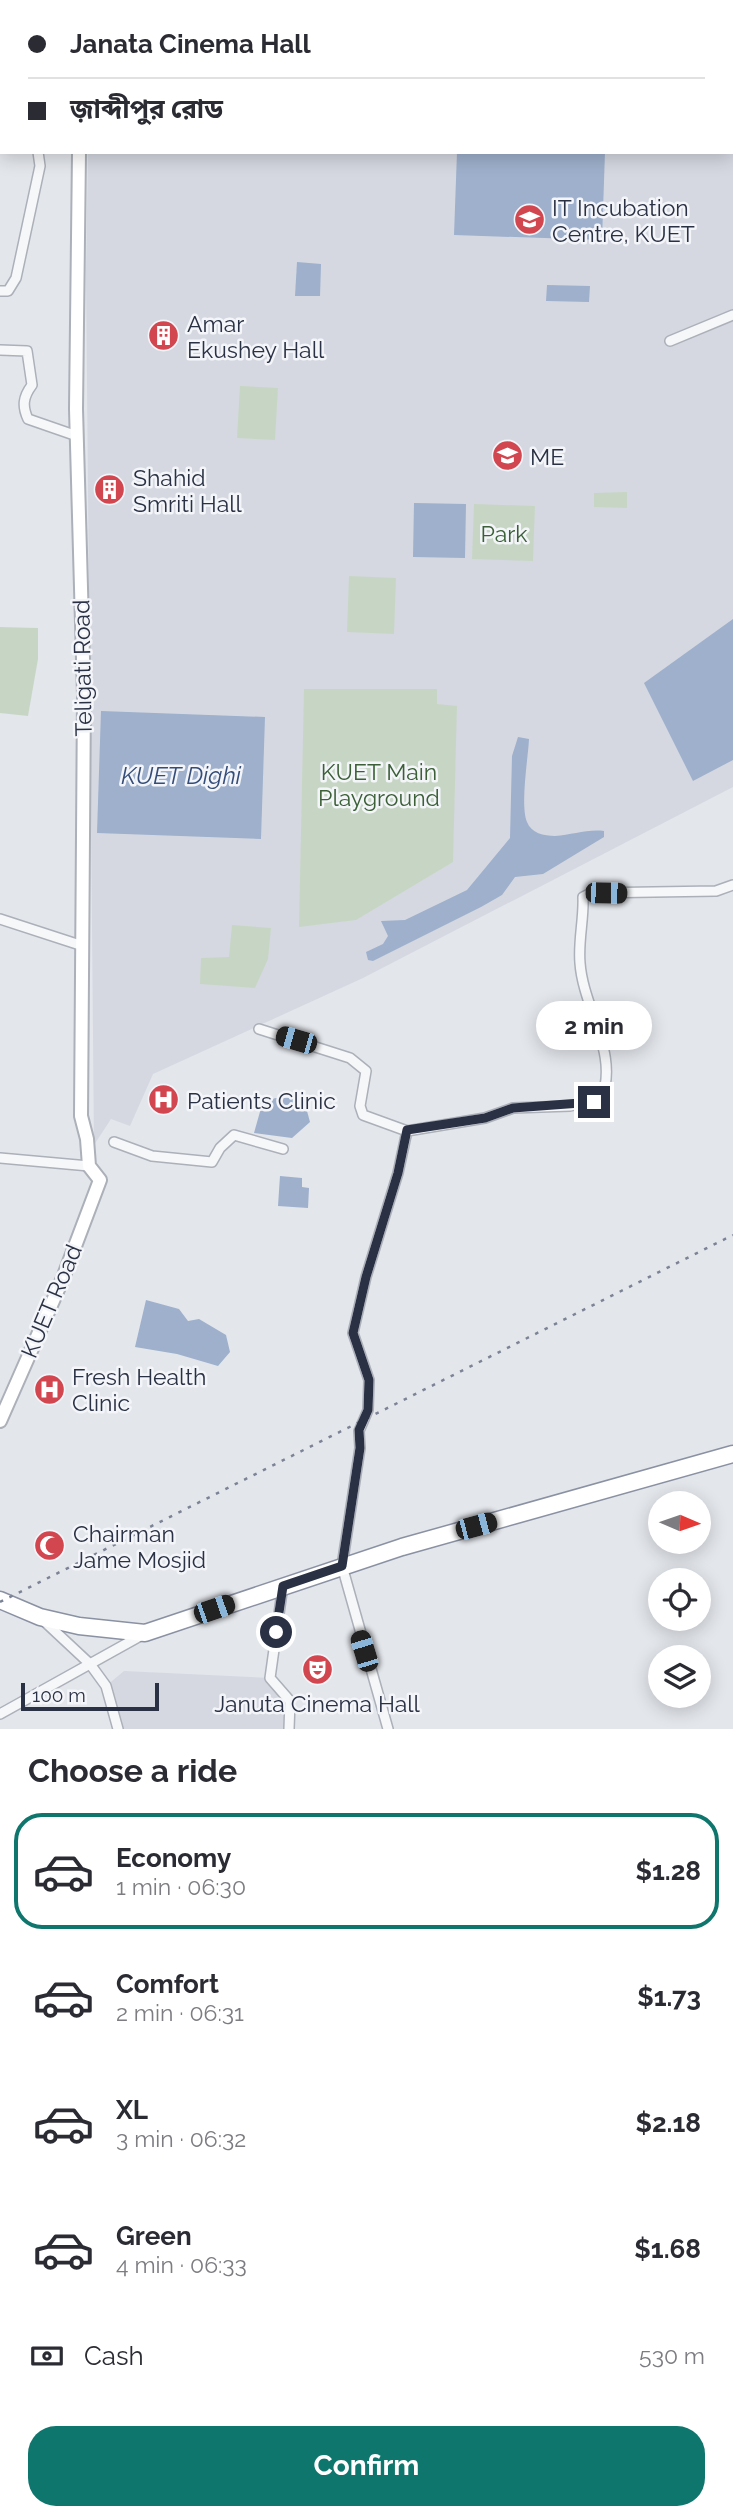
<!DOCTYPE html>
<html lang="en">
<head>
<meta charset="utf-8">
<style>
	:root { --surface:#fff; --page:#f7f7f7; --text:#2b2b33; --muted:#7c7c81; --line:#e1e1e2; --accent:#0f766e }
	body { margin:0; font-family:Raleway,"Noto Sans Bengali",sans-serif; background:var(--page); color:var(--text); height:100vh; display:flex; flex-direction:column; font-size:26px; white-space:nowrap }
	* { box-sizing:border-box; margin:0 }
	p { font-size:23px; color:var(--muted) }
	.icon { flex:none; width:38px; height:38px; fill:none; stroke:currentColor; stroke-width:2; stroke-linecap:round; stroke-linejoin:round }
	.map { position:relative; height:1729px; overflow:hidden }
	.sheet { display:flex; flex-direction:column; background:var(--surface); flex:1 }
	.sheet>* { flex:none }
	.top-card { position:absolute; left:0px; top:0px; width:733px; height:154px; box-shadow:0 4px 18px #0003; display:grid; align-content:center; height:154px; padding:0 28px; background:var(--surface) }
	.needle { width:46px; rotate:92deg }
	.fabs { position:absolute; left:648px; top:1491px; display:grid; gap:14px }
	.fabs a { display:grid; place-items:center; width:63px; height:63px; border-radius:50%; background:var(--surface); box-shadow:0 4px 18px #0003; font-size:35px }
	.scale { position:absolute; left:21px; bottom:18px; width:138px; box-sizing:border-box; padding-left:7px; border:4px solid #2a3144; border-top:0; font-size:19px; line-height:24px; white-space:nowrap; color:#2a3144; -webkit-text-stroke:5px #f3f5f9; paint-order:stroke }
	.end { position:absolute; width:32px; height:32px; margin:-16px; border:9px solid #2a3144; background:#fff; box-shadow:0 0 0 4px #fff }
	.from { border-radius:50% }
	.bubble { position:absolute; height:49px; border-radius:24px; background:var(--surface); box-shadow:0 4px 18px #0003; font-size:23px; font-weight:700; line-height:49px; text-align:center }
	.car { position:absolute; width:21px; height:42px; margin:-21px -10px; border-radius:9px; box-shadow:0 0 5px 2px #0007; background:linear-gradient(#222 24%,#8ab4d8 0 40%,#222 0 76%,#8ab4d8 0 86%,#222 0) }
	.top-card b { display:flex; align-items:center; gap:24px; height:66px; font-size:26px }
	.top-card b+b { border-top:2px solid var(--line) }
	.top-card i { width:18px; height:18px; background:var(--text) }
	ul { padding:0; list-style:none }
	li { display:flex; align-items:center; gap:21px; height:116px; margin:0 14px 10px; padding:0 14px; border:4px solid transparent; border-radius:28px }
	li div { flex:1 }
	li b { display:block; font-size:26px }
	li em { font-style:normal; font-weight:700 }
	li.on { border-color:var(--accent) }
	li>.icon { width:63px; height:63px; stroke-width:1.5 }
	h2 { padding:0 28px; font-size:32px; line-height:84px }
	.pay { display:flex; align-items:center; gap:18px; height:77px; padding:0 28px; font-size:26px }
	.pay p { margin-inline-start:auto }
	.button { display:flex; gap:14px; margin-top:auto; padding:14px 28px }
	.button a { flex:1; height:80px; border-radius:28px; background:var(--accent); color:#fff; font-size:28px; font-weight:700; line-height:80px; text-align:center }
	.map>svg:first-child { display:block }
	.built { fill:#d5d8e1 }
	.green { fill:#c7d6c4 }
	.water { fill:#9eb0cc }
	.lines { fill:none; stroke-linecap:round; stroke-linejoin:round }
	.minor-casing { stroke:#acb0b9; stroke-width:12 }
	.secondary-casing { stroke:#acb0b9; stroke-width:16 }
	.trunk-casing { stroke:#8a91a3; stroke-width:19 }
	.minor { stroke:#f6f7f9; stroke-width:9 }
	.secondary { stroke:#fff; stroke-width:12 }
	.trunk { stroke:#fff; stroke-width:16 }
	.rail { stroke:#7c8396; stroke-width:2.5; stroke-dasharray:3.5 7; stroke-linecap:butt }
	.route { stroke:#2a3144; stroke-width:9 }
	.labels { text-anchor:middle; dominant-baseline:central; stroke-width:5; stroke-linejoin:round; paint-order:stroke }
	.poi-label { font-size:23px; fill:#2a3144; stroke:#f3f5f9; text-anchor:start }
	.park-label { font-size:23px; fill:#3b6037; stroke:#f3f5f9 }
	.street-label { font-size:23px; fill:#2a3144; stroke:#f3f5f9 }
	.water-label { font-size:24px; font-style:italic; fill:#334c7a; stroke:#f3f5f9 }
</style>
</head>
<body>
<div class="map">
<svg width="733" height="1729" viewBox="0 0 733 1729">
	<rect width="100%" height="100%" fill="#e3e6eb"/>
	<g class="built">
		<polygon points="92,0 733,0 733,787 363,978 153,1074 130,1126 111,1119 94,1145 86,273 88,152 732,152 732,2"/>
		<polygon points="124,1671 270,1678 290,1701 289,1729 117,1729 106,1686"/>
	</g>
	<g class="green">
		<polygon points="240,386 278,388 275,440 237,438"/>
		<polygon points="627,492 627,508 594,507 594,493"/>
		<polygon points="474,504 535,506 533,561 472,559"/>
		<polygon points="349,576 396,578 394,634 347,632"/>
		<polygon points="0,627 38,628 38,659 28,716 0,713"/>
		<polygon points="304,689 437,689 437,704 457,706 453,862 356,920 299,927"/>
		<polygon points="232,925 271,928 268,959 255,988 200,984 201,958 229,957"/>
	</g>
	<g class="water">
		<polygon points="457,152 605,152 602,240 454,235"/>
		<polygon points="297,262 321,264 320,296 295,296"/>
		<polygon points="547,285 590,286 589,302 546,301"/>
		<polygon points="414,503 466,504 465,558 413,557"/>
		<polygon points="733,619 733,760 693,781 644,683"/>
		<polygon points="101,711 265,717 261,839 97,833"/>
		<path d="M518,737L529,739C528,759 520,805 527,822C531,833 544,836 555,836C572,835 587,829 604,831V837L543,874L515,877L502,895L481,907L373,961L368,960L366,952L383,944L388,936L381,921L405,920L467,890L510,838L512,756Z"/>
		<polygon points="276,1098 296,1098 298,1108 307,1111 310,1122 292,1138 254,1133 263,1101"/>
		<polygon points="280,1176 302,1178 302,1187 309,1188 308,1208 278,1206"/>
		<polygon points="146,1300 179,1309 188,1321 199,1319 226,1335 230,1352 218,1366 177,1354 135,1347"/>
	</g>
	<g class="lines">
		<defs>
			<g id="minor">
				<polyline points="0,291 8,291 16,278 40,166 38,152"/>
				<polyline points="670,341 733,315"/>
				<path d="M0,350L27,351L32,385C23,397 22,406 28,419L77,436"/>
				<polyline points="0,919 83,946"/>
				<polyline points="259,1029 350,1058 366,1071 360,1106 363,1115 407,1131"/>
				<polyline points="114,1142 152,1156 212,1162 220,1148 234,1135 283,1149"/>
				<polyline points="0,1158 89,1166"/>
				<polyline points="283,1585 270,1678 290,1701 289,1729"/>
				<polyline points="44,1621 90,1664 106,1686 118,1729"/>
				<polyline points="0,1714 142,1635"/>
				<path d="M388,1729L342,1566L360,1448L359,1431L368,1410L369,1380L353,1333L366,1277L398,1173L407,1131L485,1118L513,1108L570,1106L601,1099C620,1055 583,1008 580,963C578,941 584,919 583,897L591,893L716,891L733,885"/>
			</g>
			<g id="secondary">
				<polyline points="82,2 82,0"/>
				<polyline points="0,1421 63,1278 100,1180 89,1166 87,1139 81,1116 84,695 76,409 79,152"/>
			</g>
			<polyline id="trunk" points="0,1600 40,1617 79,1626 145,1633 402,1547 733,1454"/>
		</defs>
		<use href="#minor" class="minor-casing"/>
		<use href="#secondary" class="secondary-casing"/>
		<use href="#trunk" class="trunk-casing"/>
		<use href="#minor" class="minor"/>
		<use href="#secondary" class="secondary"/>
		<use href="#trunk" class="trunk"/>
		<polyline class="rail" points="0,1602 733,1235"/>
	</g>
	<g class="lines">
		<polyline class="route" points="276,1632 283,1586 342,1566 360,1448 359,1430 368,1410 369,1380 353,1333 366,1277 398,1173 407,1130 485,1118 513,1108 594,1102"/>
	</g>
	<defs>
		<symbol id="university-disc" viewBox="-11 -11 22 22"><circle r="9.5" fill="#d2464f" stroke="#f3f5f9"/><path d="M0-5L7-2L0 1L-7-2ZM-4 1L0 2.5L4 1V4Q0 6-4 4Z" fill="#fff"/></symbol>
		<symbol id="building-disc" viewBox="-11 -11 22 22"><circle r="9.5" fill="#d2464f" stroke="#f3f5f9"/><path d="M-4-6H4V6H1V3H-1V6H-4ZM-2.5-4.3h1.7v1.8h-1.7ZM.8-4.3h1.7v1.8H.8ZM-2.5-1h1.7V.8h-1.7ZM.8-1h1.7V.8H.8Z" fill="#fff"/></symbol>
		<symbol id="school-disc" viewBox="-11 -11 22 22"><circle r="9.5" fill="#d2464f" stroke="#f3f5f9"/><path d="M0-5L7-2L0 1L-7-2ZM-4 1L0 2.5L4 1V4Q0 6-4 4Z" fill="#fff"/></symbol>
		<symbol id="hospital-disc" viewBox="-11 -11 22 22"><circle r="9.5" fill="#d2464f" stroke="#f3f5f9"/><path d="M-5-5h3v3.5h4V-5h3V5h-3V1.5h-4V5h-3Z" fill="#fff"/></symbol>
		<symbol id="mosque-disc" viewBox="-11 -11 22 22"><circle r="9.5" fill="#d2464f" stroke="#f3f5f9"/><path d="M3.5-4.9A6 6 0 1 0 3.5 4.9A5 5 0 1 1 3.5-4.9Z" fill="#fff"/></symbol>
		<symbol id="theatre-disc" viewBox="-11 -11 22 22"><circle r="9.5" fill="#d2464f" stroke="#f3f5f9"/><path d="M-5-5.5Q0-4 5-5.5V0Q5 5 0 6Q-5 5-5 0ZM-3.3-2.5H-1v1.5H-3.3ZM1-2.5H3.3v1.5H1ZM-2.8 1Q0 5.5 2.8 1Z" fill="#fff"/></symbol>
	</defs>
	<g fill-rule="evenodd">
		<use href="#university-disc" x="512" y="202" width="35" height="35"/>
		<use href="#building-disc" x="146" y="318" width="35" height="35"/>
		<use href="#school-disc" x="490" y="438" width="35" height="35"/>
		<use href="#building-disc" x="92" y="472" width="35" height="35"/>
		<use href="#hospital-disc" x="146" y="1082" width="35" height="35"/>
		<use href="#hospital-disc" x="32" y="1372" width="35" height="35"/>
		<use href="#mosque-disc" x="32" y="1528" width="35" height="35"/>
		<use href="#theatre-disc" x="300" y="1652" width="35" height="35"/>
	</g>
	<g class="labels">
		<g class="poi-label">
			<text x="552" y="207">IT Incubation<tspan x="552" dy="26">Centre, KUET</tspan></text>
			<text x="187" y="323">Amar<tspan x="187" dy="26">Ekushey Hall</tspan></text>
			<text x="530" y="456">ME</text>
			<text x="133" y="477">Shahid<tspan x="133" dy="26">Smriti Hall</tspan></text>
			<text x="187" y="1100">Patients Clinic</text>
			<text x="72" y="1376">Fresh Health<tspan x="72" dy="26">Clinic</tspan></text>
			<text x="73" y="1533">Chairman<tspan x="73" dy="26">Jame Mosjid</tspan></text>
			<text x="317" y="1703" text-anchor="middle">Januta Cinema Hall</text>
		</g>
		<g class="park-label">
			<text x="504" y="533">Park</text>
			<text x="379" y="771">KUET Main<tspan x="379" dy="26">Playground</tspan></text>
		</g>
		<g class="street-label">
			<text transform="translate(82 668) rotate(-91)">Teligati Road</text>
			<text transform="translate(51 1301) rotate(-67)">KUET Road</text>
		</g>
		<g class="water-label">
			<text x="181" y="775">KUET Dighi</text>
		</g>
	</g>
</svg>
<div class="fabs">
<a><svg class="needle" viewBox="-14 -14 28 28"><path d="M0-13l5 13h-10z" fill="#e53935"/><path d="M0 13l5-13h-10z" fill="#7c7c81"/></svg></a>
<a><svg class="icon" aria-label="locate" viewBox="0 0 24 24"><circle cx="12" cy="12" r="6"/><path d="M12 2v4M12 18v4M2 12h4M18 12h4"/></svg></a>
<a><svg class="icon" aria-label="layers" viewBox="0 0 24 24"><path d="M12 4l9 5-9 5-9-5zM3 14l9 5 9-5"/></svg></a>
</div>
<div class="scale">100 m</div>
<i class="end from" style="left:276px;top:1632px"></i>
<i class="end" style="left:594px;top:1102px"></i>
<div class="bubble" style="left:536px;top:1001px;width:116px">2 min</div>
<i class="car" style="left:606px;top:893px;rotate:91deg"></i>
<i class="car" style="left:296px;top:1040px;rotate:286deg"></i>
<i class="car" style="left:476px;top:1526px;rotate:75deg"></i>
<i class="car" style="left:214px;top:1609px;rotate:71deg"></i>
<i class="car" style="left:364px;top:1651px;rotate:343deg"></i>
<div class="top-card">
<b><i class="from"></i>Janata Cinema Hall</b>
<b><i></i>জ়াব্দীপুর রোড</b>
</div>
</div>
<section class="sheet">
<h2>Choose a ride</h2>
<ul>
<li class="on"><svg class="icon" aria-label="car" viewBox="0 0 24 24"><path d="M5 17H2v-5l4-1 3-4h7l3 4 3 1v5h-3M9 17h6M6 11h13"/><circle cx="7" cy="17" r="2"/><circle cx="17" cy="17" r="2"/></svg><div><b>Economy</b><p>1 min · 06:30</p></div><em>$1.28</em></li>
<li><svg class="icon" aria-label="car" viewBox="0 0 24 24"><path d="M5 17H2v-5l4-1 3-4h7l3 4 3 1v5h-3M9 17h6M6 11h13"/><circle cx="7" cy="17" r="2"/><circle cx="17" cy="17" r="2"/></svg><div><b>Comfort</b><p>2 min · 06:31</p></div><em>$1.73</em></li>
<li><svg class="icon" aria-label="car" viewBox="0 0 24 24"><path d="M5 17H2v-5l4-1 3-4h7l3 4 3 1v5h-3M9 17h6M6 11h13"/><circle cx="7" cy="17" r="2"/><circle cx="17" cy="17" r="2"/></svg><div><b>XL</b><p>3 min · 06:32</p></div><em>$2.18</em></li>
<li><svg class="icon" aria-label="car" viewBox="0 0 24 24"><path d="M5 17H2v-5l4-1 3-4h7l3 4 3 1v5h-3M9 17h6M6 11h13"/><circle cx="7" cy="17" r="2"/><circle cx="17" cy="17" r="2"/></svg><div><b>Green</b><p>4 min · 06:33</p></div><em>$1.68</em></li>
</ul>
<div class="pay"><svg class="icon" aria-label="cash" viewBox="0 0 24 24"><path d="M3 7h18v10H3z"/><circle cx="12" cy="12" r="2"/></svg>Cash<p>530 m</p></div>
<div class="button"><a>Confirm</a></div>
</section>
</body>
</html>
